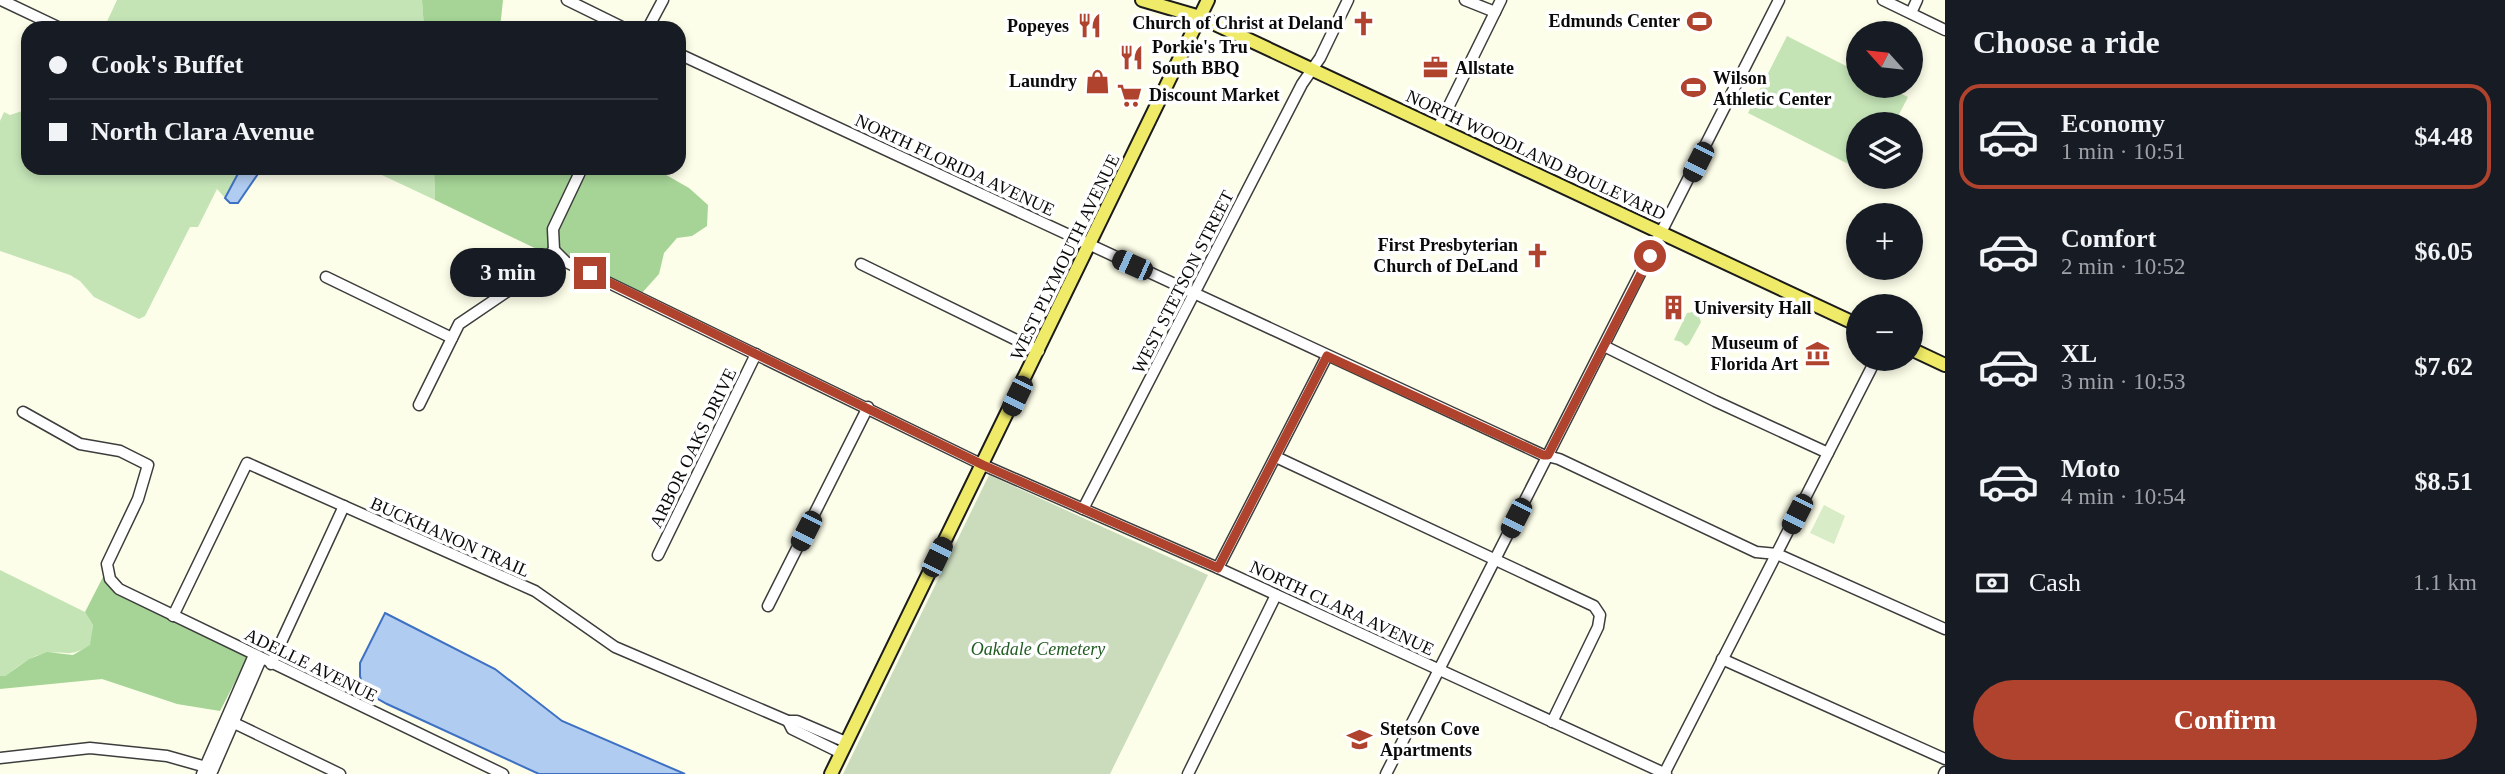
<!DOCTYPE html>
<html lang="en">
<head>
<meta charset="utf-8">
<style>
	:root { --surface:#171b24; --page:#20242c; --text:#f1f3f6; --muted:#9ea1a6; --line:#363941; --accent:#af432d }
	body { margin:0; font-family:"Times New Roman",serif; background:var(--page); color:var(--text); height:100vh; display:flex; flex-direction:column; font-size:26px; white-space:nowrap }
	* { box-sizing:border-box; margin:0 }
	p { font-size:23px; color:var(--muted) }
	.icon { flex:none; width:38px; height:38px; fill:none; stroke:currentColor; stroke-width:2; stroke-linecap:round; stroke-linejoin:round }
	.map { position:relative; flex:1; overflow:hidden }
	.details { display:flex; flex-direction:column; background:var(--surface); width:560px }
	.details>* { flex:none }
	.banner { position:absolute; left:21px; top:21px; width:665px; height:154px; border-radius:21px; box-shadow:0 4px 10px #0003; display:grid; align-content:center; height:154px; padding:0 28px; background:var(--surface) }
	.needle { width:46px; rotate:297deg }
	.controls { position:absolute; left:1846px; top:21px; display:grid; gap:14px }
	.controls a { display:grid; place-items:center; width:77px; height:77px; border-radius:50%; background:var(--surface); box-shadow:0 4px 10px #0003; font-size:35px }
	.end { position:absolute; width:32px; height:32px; margin:-16px; border:9px solid #af432d; background:#fff; box-shadow:0 0 0 4px #fff }
	.from { border-radius:50% }
	.bubble { position:absolute; height:49px; border-radius:24px; background:var(--surface); box-shadow:0 4px 10px #0003; font-size:23px; font-weight:700; line-height:49px; text-align:center }
	.car { position:absolute; width:21px; height:42px; margin:-21px -10px; border-radius:9px; box-shadow:0 0 5px 2px #0007; background:linear-gradient(#222 24%,#8ab4d8 0 40%,#222 0 76%,#8ab4d8 0 86%,#222 0) }
	.banner b { display:flex; align-items:center; gap:24px; height:66px; font-size:26px }
	.banner b+b { border-top:2px solid var(--line) }
	.banner i { width:18px; height:18px; background:var(--text) }
	ul { padding:0; list-style:none }
	li { display:flex; align-items:center; gap:21px; height:105px; margin:0 14px 10px; padding:0 14px; border:4px solid transparent; border-radius:21px }
	li div { flex:1 }
	li b { display:block; font-size:26px }
	li em { font-style:normal; font-weight:700 }
	li.on { border-color:var(--accent) }
	li>.icon { width:63px; height:63px; stroke-width:1.5 }
	h2 { padding:0 28px; font-size:32px; line-height:84px }
	.pay { display:flex; align-items:center; gap:18px; height:77px; padding:0 28px; font-size:26px }
	.pay p { margin-inline-start:auto }
	.cta { display:flex; gap:14px; margin-top:auto; padding:14px 28px }
	.cta a { flex:1; height:80px; border-radius:42px; background:var(--accent); color:#fff; font-size:28px; font-weight:700; line-height:80px; text-align:center }
	main { display:flex; flex:1; min-height:0 }
	.map>svg:first-child { display:block }
	.green { fill:#c4e4b6 }
	.forest { fill:#a5d496 }
	.cemetery { fill:#cbdcbd }
	.pitch { fill:#d7ecc7 }
	.water { fill:#b1ccf1; stroke:#3e71c3; stroke-width:2 }
	.lines { fill:none; stroke-linecap:round; stroke-linejoin:round }
	.minor-casing { stroke:#3d3d3d; stroke-width:13 }
	.major-casing { stroke:#1b1b1b; stroke-width:16 }
	.minor { stroke:#fff; stroke-width:10 }
	.major { stroke:#efeb68; stroke-width:12 }
	.route { stroke:#af432d; stroke-width:9 }
	.labels { text-anchor:middle; dominant-baseline:central; stroke-width:7; stroke-linejoin:round; paint-order:stroke }
	.poi-label { font-size:18px; font-weight:bold; fill:#0a0a0a; stroke:#fff; text-anchor:end }
	.street-label { font-size:18px; fill:#0a0a0a; stroke:#fff }
	.park-label { font-size:18px; font-style:italic; fill:#205c21; stroke:#fff }
</style>
</head>
<body>
<main>
<div class="map">
<svg width="1945" height="774" viewBox="0 0 1945 774">
	<rect width="100%" height="100%" fill="#fdfee9"/>
	<g class="green">
		<polygon points="117,0 422,0 424,28 104,28"/>
		<polygon points="1787,36 1858,72 1858,86 1886,86 1908,97 1894,124 1858,124 1858,169 1748,113"/>
		<polygon points="28,94 28,168 241,168 225,198 217,189 198,227 190,227 145,316 139,319 94,297 80,281 70,275 0,251 0,121 4,112 10,115 28,109"/>
		<polygon points="367,168 434,168 435,200"/>
		<polygon points="1696,309 1701,322 1689,344 1686,346 1681,342 1674,340 1687,313 1693,312"/>
		<path d="M0,570L85,612L93,625L91,645C67,658 72,651 48,653C32,654 18,667 5,676H0Z"/>
	</g>
	<g class="forest">
		<polygon points="422,0 503,0 500,28 424,28"/>
		<polygon points="434,168 576,168 549,227 549,248 545,253 435,200"/>
		<polygon points="587,168 654,168 689,188 708,205 707,226 692,236 677,238 664,253 659,274 641,294 569,258 558,248 557,230"/>
		<polygon points="104,575 107,584 117,593 248,657 220,711 177,704 102,679 0,689 0,676 5,676 29,659 47,652 73,655 90,645 93,625 85,612"/>
	</g>
	<polygon class="cemetery" points="989,475 1208,575 1110,774 843,774"/>
	<polygon class="pitch" points="1824,505 1845,516 1834,544 1810,533"/>
	<g class="water">
		<polygon points="241,168 262,168 238,203 230,203 225,198"/>
		<polygon points="385,613 495,669 562,721 685,774 539,774 387,704 364,691 360,676 360,663"/>
	</g>
	<g class="lines">
		<defs>
			<g id="minor">
				<polyline points="1,0 60,28"/>
				<polyline points="567,0 624,28"/>
				<polyline points="1465,0 1495,12"/>
				<polyline points="1883,0 1945,30"/>
				<polyline points="1911,13 1917,0"/>
				<polyline points="648,28 663,0"/>
				<polyline points="679,54 1543,455 1559,459 1756,552 1777,554 1945,629"/>
				<polyline points="1438,128 1501,0"/>
				<polyline points="554,250 566,262 983,465 1218,568 1666,774"/>
				<polyline points="554,250 553,229 582,168"/>
				<polyline points="861,264 1039,351"/>
				<polyline points="326,277 452,338"/>
				<polyline points="1604,346 1715,401 1828,453"/>
				<polyline points="419,405 459,324 530,276 554,250"/>
				<polyline points="23,412 80,444 120,451 148,465 138,499 107,564 110,579 119,589 503,774"/>
				<polyline points="1276,457 1594,606 1600,615 1598,627 1552,722"/>
				<polyline points="1083,509 1302,84 1320,58 1348,0"/>
				<polyline points="658,555 756,354"/>
				<polyline points="1218,568 1327,356"/>
				<polyline points="768,606 868,407"/>
				<polyline points="173,616 247,463 535,591 615,647 788,721 797,721 846,742"/>
				<polyline points="1722,659 1945,759"/>
				<polyline points="271,664 344,506"/>
				<polyline points="788,721 792,729 841,753"/>
				<polyline points="232,722 340,774"/>
				<polyline points="0,758 90,748 167,756 213,769"/>
				<polyline points="202,774 254,655"/>
				<polyline points="211,774 261,659"/>
				<polyline points="1188,774 1276,595"/>
				<polyline points="1386,774 1779,0"/>
				<polyline points="1664,774 1876,359"/>
				<polyline points="1944,774 1945,772"/>
			</g>
			<g id="major">
				<polyline points="1142,0 1200,17 1858,325"/>
				<polyline points="1911,349 1945,365"/>
				<polyline points="831,774 1208,0"/>
			</g>
		</defs>
		<use href="#minor" class="minor-casing"/>
		<use href="#major" class="major-casing"/>
		<use href="#minor" class="minor"/>
		<use href="#major" class="major"/>
	</g>
	<g class="lines">
		<polyline class="route" points="590,273 983,465 1218,568 1327,356 1543,455 1548,455 1650,256"/>
	</g>
	<defs>
		<symbol id="stadium-bare" viewBox="-9 -9 18 18"><path d="M0-5a6.5 5 0 1 0 0 10a6.5 5 0 1 0 0-10ZM-3.5-1.8h7v3.6h-7Z" fill="#af432d" stroke="#fff" stroke-width="2.5" paint-order="stroke"/></symbol>
		<symbol id="church-bare" viewBox="-9 -9 18 18"><path d="M-1.2-6h2.4v3.5h3.3v2.4h-3.3V6h-2.4V-.1h-3.3v-2.4h3.3Z" fill="#af432d" stroke="#fff" stroke-width="2.5" paint-order="stroke"/></symbol>
		<symbol id="restaurant-bare" viewBox="-9 -9 18 18"><path d="M-5-6h1v4h1v-4h1v4h1v-4h1v5L-1.5 .5V6h-2V.5L-5-1ZM5-6V6H3V1.5H1.5Q1.5-4 5-6Z" fill="#af432d" stroke="#fff" stroke-width="2.5" paint-order="stroke"/></symbol>
		<symbol id="office-bare" viewBox="-9 -9 18 18"><path d="M-6-3h4V-5.5h4V-3h4V5H-6ZM-1-4.5V-3h2v-1.5ZM-6 0V1H6V0Z" fill="#af432d" stroke="#fff" stroke-width="2.5" paint-order="stroke"/></symbol>
		<symbol id="shop-bare" viewBox="-9 -9 18 18"><path d="M-5-2.5h2.3a2.7 3.5 0 0 1 5.4 0H5L5.5 6h-11ZM-1.5-2.5h3a1.5 2.3 0 0 0-3 0Z" fill="#af432d" stroke="#fff" stroke-width="2.5" paint-order="stroke"/></symbol>
		<symbol id="supermarket-bare" viewBox="-9 -9 18 18"><path d="M-6-5.5h2.5l.6 2H6L4.5 2H-2.5L-4.4-4H-6ZM-1.5 3.2a1.3 1.3 0 1 0 .1 0ZM3 3.2a1.3 1.3 0 1 0 .1 0Z" fill="#af432d" stroke="#fff" stroke-width="2.5" paint-order="stroke"/></symbol>
		<symbol id="building-bare" viewBox="-9 -9 18 18"><path d="M-4-6H4V6H1V3H-1V6H-4ZM-2.5-4.3h1.7v1.8h-1.7ZM.8-4.3h1.7v1.8H.8ZM-2.5-1h1.7V.8h-1.7ZM.8-1h1.7V.8H.8Z" fill="#af432d" stroke="#fff" stroke-width="2.5" paint-order="stroke"/></symbol>
		<symbol id="museum-bare" viewBox="-9 -9 18 18"><path d="M0-6L6-3V-2H-6V-3ZM-5-1h2V3h-2ZM-1-1h2V3h-2ZM3-1h2V3H3ZM-6 4H6V6H-6Z" fill="#af432d" stroke="#fff" stroke-width="2.5" paint-order="stroke"/></symbol>
		<symbol id="university-bare" viewBox="-9 -9 18 18"><path d="M0-5L7-2L0 1L-7-2ZM-4 1L0 2.5L4 1V4Q0 6-4 4Z" fill="#af432d" stroke="#fff" stroke-width="2.5" paint-order="stroke"/></symbol>
	</defs>
	<g fill-rule="evenodd">
		<use href="#stadium-bare" x="1682" y="4" width="35" height="35"/>
		<use href="#church-bare" x="1346" y="6" width="35" height="35"/>
		<use href="#restaurant-bare" x="1072" y="8" width="35" height="35"/>
		<use href="#restaurant-bare" x="1114" y="40" width="35" height="35"/>
		<use href="#office-bare" x="1418" y="50" width="35" height="35"/>
		<use href="#shop-bare" x="1080" y="64" width="35" height="35"/>
		<use href="#stadium-bare" x="1676" y="70" width="35" height="35"/>
		<use href="#supermarket-bare" x="1112" y="78" width="35" height="35"/>
		<use href="#church-bare" x="1520" y="238" width="35" height="35"/>
		<use href="#building-bare" x="1656" y="290" width="35" height="35"/>
		<use href="#museum-bare" x="1800" y="336" width="35" height="35"/>
		<use href="#university-bare" x="1342" y="722" width="35" height="35"/>
	</g>
	<g class="labels">
		<g class="poi-label">
			<text x="1680" y="21">Edmunds Center</text>
			<text x="1343" y="23">Church of Christ at Deland</text>
			<text x="1069" y="26">Popeyes</text>
			<text x="1152" y="47" text-anchor="start">Porkie's Tru<tspan x="1152" dy="21">South BBQ</tspan></text>
			<text x="1455" y="68" text-anchor="start">Allstate</text>
			<text x="1713" y="78" text-anchor="start">Wilson<tspan x="1713" dy="21">Athletic Center</tspan></text>
			<text x="1077" y="81">Laundry</text>
			<text x="1149" y="95" text-anchor="start">Discount Market</text>
			<text x="1518" y="245">First Presbyterian<tspan x="1518" dy="21">Church of DeLand</tspan></text>
			<text x="1694" y="308" text-anchor="start">University Hall</text>
			<text x="1798" y="343">Museum of<tspan x="1798" dy="21">Florida Art</tspan></text>
			<text x="1380" y="729" text-anchor="start">Stetson Cove<tspan x="1380" dy="21">Apartments</tspan></text>
		</g>
		<g class="street-label">
			<text transform="translate(1536 155) rotate(25)">NORTH WOODLAND BOULEVARD</text>
			<text transform="translate(955 165) rotate(25)">NORTH FLORIDA AVENUE</text>
			<text transform="translate(1065 257) rotate(-64)">WEST PLYMOUTH AVENUE</text>
			<text transform="translate(1183 282) rotate(-63)">WEST STETSON STREET</text>
			<text transform="translate(693 448) rotate(-64)">ARBOR OAKS DRIVE</text>
			<text transform="translate(450 537) rotate(24)">BUCKHANON TRAIL</text>
			<text transform="translate(1342 608) rotate(25)">NORTH CLARA AVENUE</text>
			<text transform="translate(311 665) rotate(26)">ADELLE AVENUE</text>
		</g>
		<g class="park-label">
			<text x="1038" y="649">Oakdale Cemetery</text>
		</g>
	</g>
</svg>
<div class="controls">
<a><svg class="needle" viewBox="-14 -14 28 28"><path d="M0-13l5 13h-10z" fill="#e53935"/><path d="M0 13l5-13h-10z" fill="#9ea1a6"/></svg></a>
<a><svg class="icon" aria-label="layers" viewBox="0 0 24 24"><path d="M12 4l9 5-9 5-9-5zM3 14l9 5 9-5"/></svg></a>
<a>+</a>
<a>−</a>
</div>
<i class="end from" style="left:1650px;top:256px"></i>
<i class="end" style="left:590px;top:273px"></i>
<div class="bubble" style="left:450px;top:248px;width:116px">3 min</div>
<i class="car" style="left:1698px;top:162px;rotate:207deg"></i>
<i class="car" style="left:1132px;top:265px;rotate:294deg"></i>
<i class="car" style="left:1017px;top:396px;rotate:206deg"></i>
<i class="car" style="left:1797px;top:514px;rotate:207deg"></i>
<i class="car" style="left:1516px;top:518px;rotate:207deg"></i>
<i class="car" style="left:806px;top:531px;rotate:207deg"></i>
<i class="car" style="left:937px;top:557px;rotate:26deg"></i>
<div class="banner">
<b><i class="from"></i>Cook's Buffet</b>
<b><i></i>North Clara Avenue</b>
</div>
</div>
<section class="details">
<h2>Choose a ride</h2>
<ul>
<li class="on"><svg class="icon" aria-label="car" viewBox="0 0 24 24"><path d="M5 17H2v-5l4-1 3-4h7l3 4 3 1v5h-3M9 17h6M6 11h13"/><circle cx="7" cy="17" r="2"/><circle cx="17" cy="17" r="2"/></svg><div><b>Economy</b><p>1 min · 10:51</p></div><em>$4.48</em></li>
<li><svg class="icon" aria-label="car" viewBox="0 0 24 24"><path d="M5 17H2v-5l4-1 3-4h7l3 4 3 1v5h-3M9 17h6M6 11h13"/><circle cx="7" cy="17" r="2"/><circle cx="17" cy="17" r="2"/></svg><div><b>Comfort</b><p>2 min · 10:52</p></div><em>$6.05</em></li>
<li><svg class="icon" aria-label="car" viewBox="0 0 24 24"><path d="M5 17H2v-5l4-1 3-4h7l3 4 3 1v5h-3M9 17h6M6 11h13"/><circle cx="7" cy="17" r="2"/><circle cx="17" cy="17" r="2"/></svg><div><b>XL</b><p>3 min · 10:53</p></div><em>$7.62</em></li>
<li><svg class="icon" aria-label="car" viewBox="0 0 24 24"><path d="M5 17H2v-5l4-1 3-4h7l3 4 3 1v5h-3M9 17h6M6 11h13"/><circle cx="7" cy="17" r="2"/><circle cx="17" cy="17" r="2"/></svg><div><b>Moto</b><p>4 min · 10:54</p></div><em>$8.51</em></li>
</ul>
<div class="pay"><svg class="icon" aria-label="cash" viewBox="0 0 24 24"><path d="M3 7h18v10H3z"/><circle cx="12" cy="12" r="2"/></svg>Cash<p>1.1 km</p></div>
<div class="cta"><a>Confirm</a></div>
</section>
</main>
</body>
</html>
